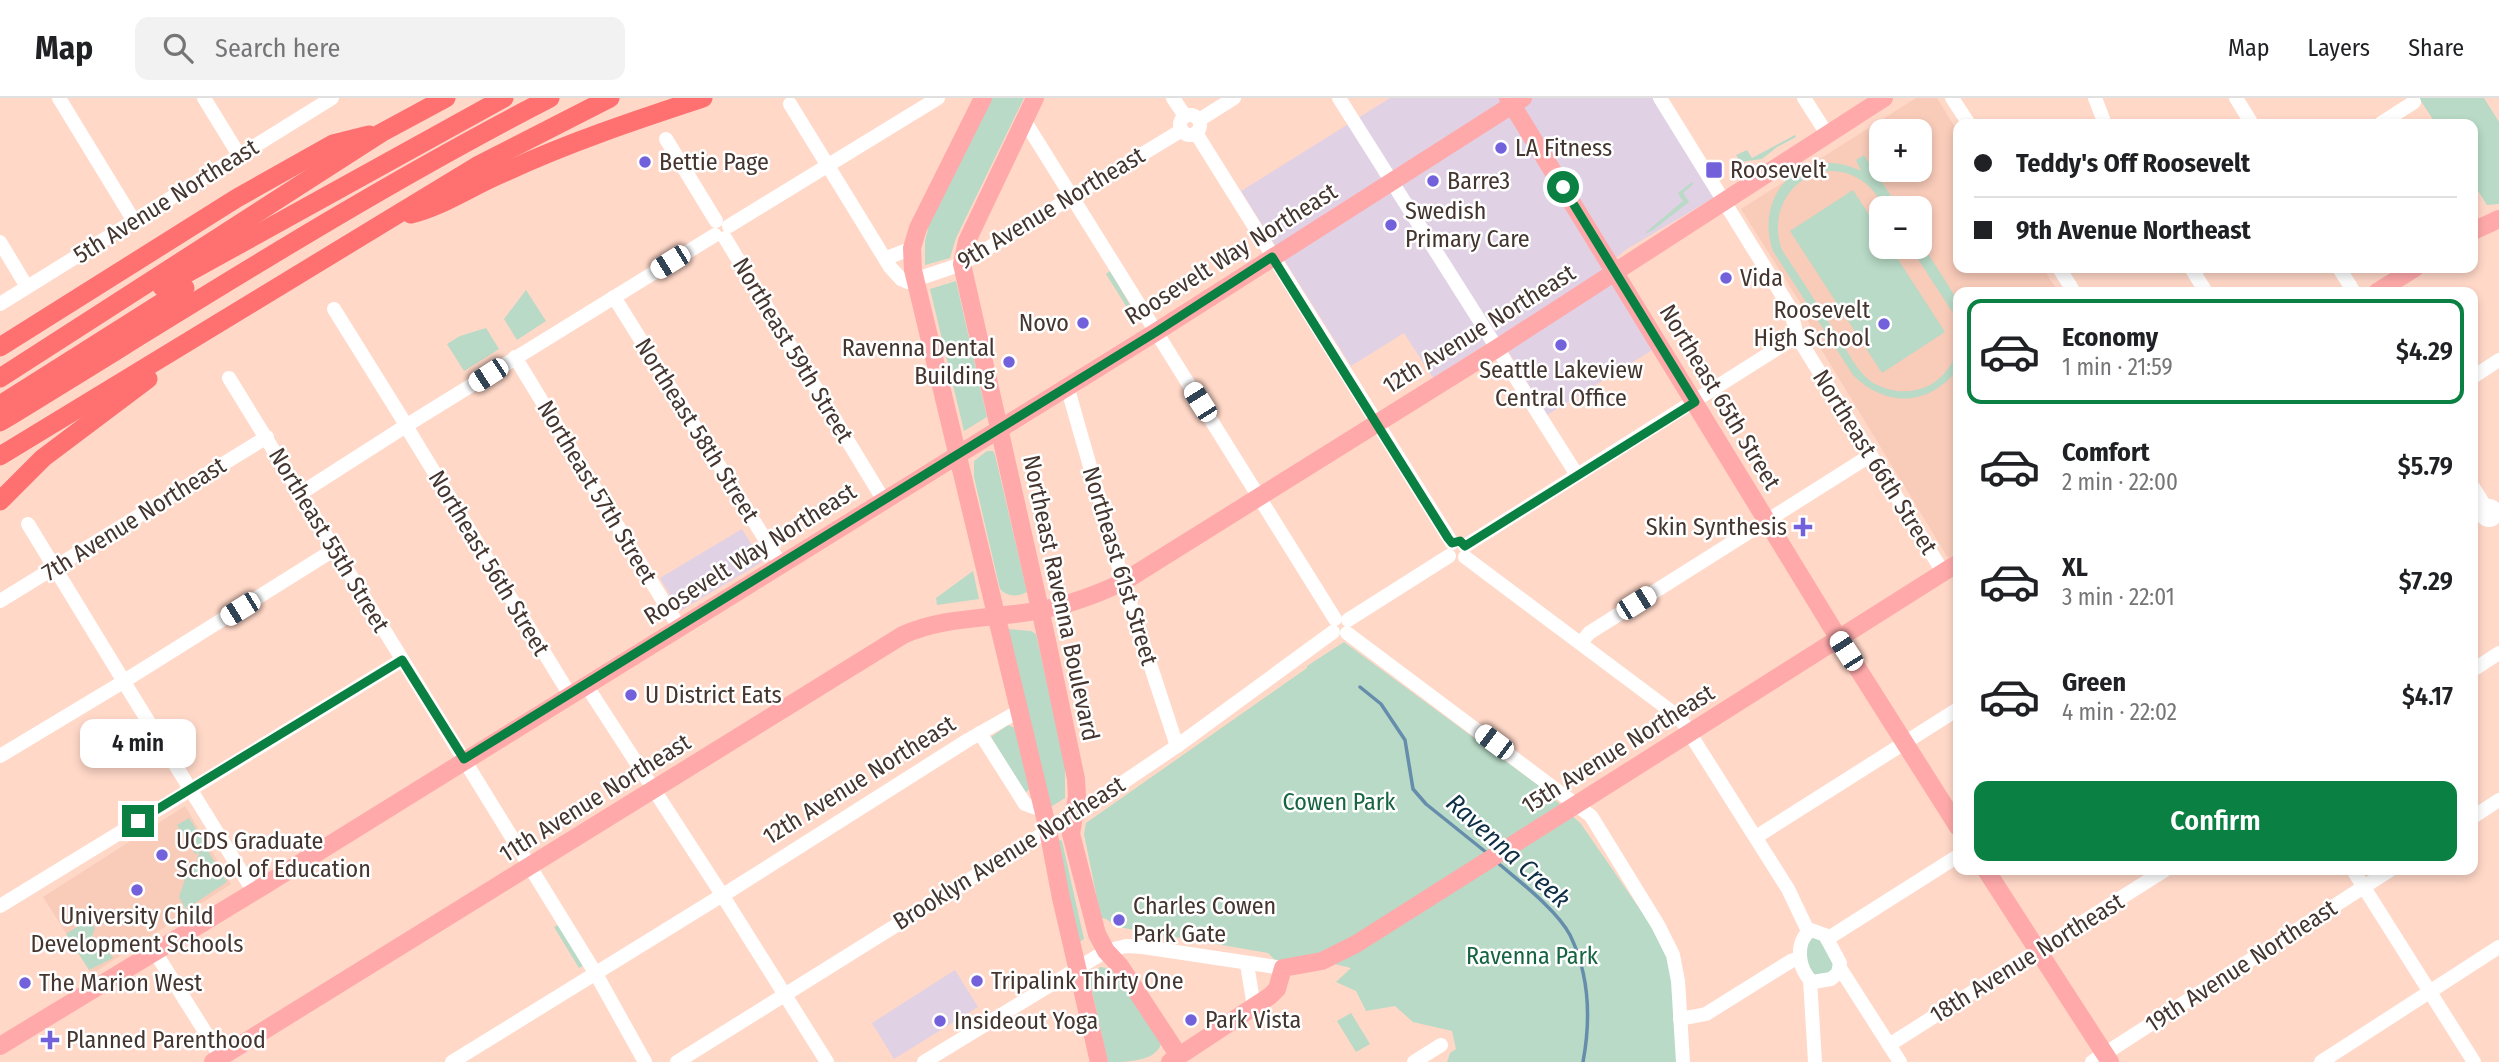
<!DOCTYPE html>
<html lang="en">
<head>
<meta charset="utf-8">
<style>
	:root { --surface:#fff; --page:#f2f2f2; --text:#202124; --muted:#757577; --line:#e0e0e0; --accent:#0b8043 }
	body { margin:0; font-family:"Fira Sans Condensed",sans-serif; background:var(--page); color:var(--text); height:100vh; display:flex; flex-direction:column; font-size:26px; white-space:nowrap }
	* { box-sizing:border-box; margin:0 }
	p { font-size:23px; color:var(--muted) }
	.icon { flex:none; width:38px; height:38px; fill:none; stroke:currentColor; stroke-width:2; stroke-linecap:round; stroke-linejoin:round }
	.map { position:relative; flex:1; overflow:hidden }
	.panel { position:absolute; left:1953px; top:189px; width:525px; height:588px; display:flex; flex-direction:column; background:var(--surface); border-radius:14px; box-shadow:0 4px 10px #0003 }
	.panel>* { flex:none }
	.hud { position:absolute; left:1953px; top:21px; width:525px; height:154px; border-radius:14px; box-shadow:0 4px 10px #0003; display:grid; align-content:center; height:154px; padding:0 21px; background:var(--surface) }
	.tools { position:absolute; left:1869px; top:21px; display:grid; gap:14px }
	.tools a { display:grid; place-items:center; width:63px; height:63px; border-radius:14px; background:var(--surface); box-shadow:0 4px 10px #0003; font-size:35px }
	.end { position:absolute; width:32px; height:32px; margin:-16px; border:9px solid #0b8043; background:#fff; box-shadow:0 0 0 4px #fff }
	.from { border-radius:50% }
	.bubble { position:absolute; height:49px; border-radius:14px; background:var(--surface); box-shadow:0 4px 10px #0003; font-size:23px; font-weight:600; line-height:49px; text-align:center }
	.car { position:absolute; width:21px; height:42px; margin:-21px -10px; border-radius:9px; box-shadow:0 0 5px 2px #0007; background:linear-gradient(#fff 24%,#345 0 40%,#fff 0 76%,#345 0 86%,#fff 0) }
	.hud b { display:flex; align-items:center; gap:24px; height:66px; font-size:26px }
	.hud b+b { border-top:2px solid var(--line) }
	.hud i { width:18px; height:18px; background:var(--text) }
	ul { padding:12px 0 0; list-style:none }
	li { display:flex; align-items:center; gap:21px; height:105px; margin:0 14px 10px; padding:0 7px; border:4px solid transparent; border-radius:14px }
	li div { flex:1 }
	li b { display:block; font-size:26px }
	li em { font-style:normal; font-weight:600 }
	li.on { border-color:var(--accent) }
	li>.icon { width:63px; height:63px; stroke-width:1.5 }
	.primary-button { display:flex; gap:14px; margin-top:auto; padding:14px 21px }
	.primary-button a { flex:1; height:80px; border-radius:14px; background:var(--accent); color:#fff; font-size:28px; font-weight:600; line-height:80px; text-align:center }
	header { display:flex; align-items:center; gap:42px; box-sizing:border-box; height:98px; padding:0 35px; background:var(--surface); border-bottom:2px solid var(--line) }
	header strong { font-size:33px }
	nav { display:flex; gap:38px; margin-inline-start:auto; font-size:24px }
	.search { width:490px; height:63px; background:var(--page); display:flex; align-items:center; gap:18px; box-sizing:border-box; padding:0 24px; border-radius:14px; color:var(--muted); font-size:26px }
	.map>svg:first-child { display:block }
	.commercial { fill:#e1d1e4 }
	.built { fill:#f9cbb9; fill-rule:evenodd }
	.green { fill:#b8dac6 }
	.lines { fill:none; stroke-linecap:round; stroke-linejoin:round }
	.stream { stroke:#668eac; stroke-width:3.5 }
	.minor { stroke:#fff; stroke-width:14 }
	.major { stroke:#ffa9aa; stroke-width:18 }
	.highway { stroke:#ff7071; stroke-width:19 }
	.route { stroke:#0b8043; stroke-width:9 }
	.poi-dot { fill:#7361dc; stroke:#fff; stroke-width:2.5 }
	.labels { text-anchor:middle; dominant-baseline:central; stroke-width:5; stroke-linejoin:round; paint-order:stroke }
	.poi-label { font-size:24px; fill:#44352f; stroke:#fff; text-anchor:start }
	.street-label { font-size:24px; fill:#44352f; stroke:#fff }
	.park-label { font-size:24px; fill:#166441; stroke:#fff }
	.water-label { font-size:26px; font-style:italic; fill:#0d2e45; stroke:#fff }
</style>
</head>
<body>
<header>
<strong>Map</strong>
<div class="search"><svg class="icon" aria-label="search" viewBox="0 0 24 24"><circle cx="10" cy="10" r="6"/><path d="M15 15l6 6"/></svg>Search here</div>
<nav><a>Map</a><a>Layers</a><a>Share</a></nav>
</header>
<div class="map">
<svg width="2499" height="964" viewBox="0 0 2499 964">
	<rect width="100%" height="100%" fill="#ffd8c8"/>
	<g class="commercial">
		<polygon points="1390,0 1653,0 1715,99 1627,151 1603,170 1654,251 1547,317 1499,238 1433,280 1404,235 1351,268 1241,93"/>
		<polygon points="742,431 762,464 680,513 660,480"/>
		<polygon points="955,872 978,909 894,961 872,925"/>
	</g>
	<g class="built">
		<path d="M1916,0H1937L1958,34V170H2043L2058,194H1958V453L1948,460L1818,246L1801,206L1741,111ZM1881,33H1920V72H1881ZM1881,110H1920V149H1881Z"/>
		<polygon points="185,708 231,786 92,876 43,799"/>
	</g>
	<g class="green">
		<polygon points="990,0 1024,0 956,140 950,160 925,167 925,143 930,123"/>
		<polygon points="2419,0 2484,0 2499,24 2499,106 2487,107 2473,85 2473,26 2436,26"/>
		<polygon points="1795,37 1796,39 1777,49 1762,61 1740,64 1736,57 1747,52 1752,60"/>
		<path d="M1864,57L1899,110H1885C1879,101 1874,92 1865,85C1819,50 1762,98 1782,152C1802,182 1821,212 1841,243C1849,256 1857,272 1869,282C1887,295 1911,297 1930,287C1946,278 1957,261 1958,243C1958,250 1959,258 1958,265C1957,274 1949,282 1942,287C1912,310 1878,302 1853,277L1773,153C1753,95 1804,45 1861,73L1856,62Z"/>
		<polygon points="1692,84 1693,86 1683,95 1689,104 1653,132 1644,136 1683,103 1678,95"/>
		<polygon points="1853,92 1881,135 1881,149 1890,149 1945,234 1882,275 1790,133"/>
		<polygon points="1920,143 1958,203 1958,232 1955,218 1910,149 1920,149"/>
		<polygon points="1110,173 1136,217 1133,219 1106,176"/>
		<polygon points="956,183 987,319 964,333 930,191"/>
		<polygon points="526,192 546,223 517,242 504,221"/>
		<polygon points="486,230 499,251 464,273 447,246 460,238"/>
		<path d="M987,353H993L995,357L1027,494C1017,499 1008,499 1000,491L974,379V363Z"/>
		<polygon points="973,473 979,501 937,507 936,500"/>
		<polygon points="1008,531 1031,533 1036,536 1065,666 1065,700 1049,710"/>
		<polygon points="1344,544 1546,693 1581,726 1666,849 1687,964 1447,964 1450,955 1456,951 1452,933 1413,924 1395,908 1366,913 1356,893 1336,884 1351,870 1322,863 1283,870 1268,855 1118,829 1106,821 1101,820 1084,736 1086,725 1307,570 1307,568"/>
		<polygon points="1008,627 1015,630 1029,690 1028,693 1025,694 991,639"/>
		<polygon points="189,720 207,748 200,753 206,750 227,784 186,811 179,799 185,781 196,767 199,754 195,756 177,727"/>
		<polygon points="1058,741 1062,743 1084,841 1078,845"/>
		<polygon points="90,821 95,830 92,838 103,845 113,860 89,872 66,836"/>
		<polygon points="558,827 584,867 579,870 554,829"/>
		<polygon points="1817,836 1836,864 1835,873 1817,879 1808,874 1806,846 1808,839"/>
		<path d="M1100,869L1113,871L1161,946C1155,964 1126,964 1108,964L1090,884V878Z"/>
		<polygon points="1351,915 1370,946 1356,954 1337,923"/>
	</g>
	<g class="lines">
		<g class="stream">
			<polyline points="1360,589 1381,606 1405,642 1413,691 1426,706 1487,755"/>
			<path d="M1498,765C1519,783 1557,812 1570,837C1590,878 1591,921 1583,964"/>
		</g>
		<g class="minor">
			<polyline points="59,0 134,123"/>
			<polyline points="204,0 239,57"/>
			<polyline points="1173,0 1185,18"/>
			<polyline points="1339,0 1577,377"/>
			<polyline points="1660,0 1790,210 1797,238 1943,474"/>
			<polyline points="1804,0 1827,36"/>
			<polyline points="1952,0 1969,26"/>
			<polyline points="2095,0 2105,26"/>
			<polyline points="2236,0 2252,26"/>
			<polyline points="790,6 890,169 901,181 908,184 962,166 1182,32"/>
			<circle cx="1190" cy="27" r="10"/>
			<polyline points="1024,22 1335,521"/>
			<polyline points="1199,22 1234,0"/>
			<polyline points="2380,26 2414,4"/>
			<polyline points="1196,35 1452,445"/>
			<polyline points="666,41 716,123"/>
			<polyline points="729,128 938,0"/>
			<polyline points="725,140 883,401"/>
			<polyline points="0,144 27,189"/>
			<polyline points="887,160 912,150"/>
			<polyline points="2059,170 2074,194"/>
			<polyline points="2191,170 2206,194"/>
			<polyline points="2339,170 2354,194"/>
			<polyline points="614,199 780,465"/>
			<polyline points="0,206 332,0"/>
			<polyline points="334,211 403,322"/>
			<polyline points="515,259 679,529"/>
			<polyline points="2473,279 2499,262"/>
			<polyline points="229,280 596,876 645,964"/>
			<polyline points="1067,288 1123,484 1177,648"/>
			<polyline points="412,324 715,137"/>
			<polyline points="409,333 570,597"/>
			<polyline points="2473,389 2485,408"/>
			<polyline points="301,395 401,331"/>
			<circle cx="2489" cy="415" r="7"/>
			<polyline points="28,426 120,577"/>
			<polyline points="1465,448 1797,238"/>
			<polyline points="1465,459 1680,620 1788,791 1808,833"/>
			<polyline points="0,503 267,339"/>
			<polyline points="1348,522 1449,458"/>
			<polyline points="1347,535 1591,718 1658,827 1673,857 1678,883 1683,964"/>
			<polyline points="1581,545 1589,535 1871,357"/>
			<polyline points="2473,572 2499,555"/>
			<polyline points="129,580 335,451"/>
			<polyline points="586,587 719,792"/>
			<polyline points="127,589 254,794"/>
			<polyline points="980,635 1025,706 1042,712"/>
			<polyline points="0,658 118,587"/>
			<polyline points="2473,719 2499,702"/>
			<polyline points="1756,739 1958,611"/>
			<polyline points="2353,772 2474,964"/>
			<polyline points="728,794 968,642 1019,613"/>
			<polyline points="726,803 827,964"/>
			<polyline points="0,808 402,562"/>
			<path d="M1811,832L1825,837L1840,865L1838,875L1831,881L1813,884C1798,874 1794,843 1811,832Z"/>
			<polyline points="1827,841 1958,758"/>
			<polyline points="155,854 224,964"/>
			<polyline points="1247,866 1254,909"/>
			<polyline points="1840,870 1900,964"/>
			<polyline points="1810,882 1815,964"/>
			<polyline points="1680,921 1706,916 1791,863 1800,860"/>
			<polyline points="1889,947 2165,772"/>
			<polyline points="452,964 716,801"/>
			<polyline points="677,964 1097,702 1177,648 1333,534"/>
			<polyline points="924,964 1106,853 1126,848 1143,849 1283,870"/>
			<polyline points="1414,964 1441,947"/>
			<polyline points="2092,964 2390,772"/>
			<polyline points="2321,964 2499,849"/>
		</g>
		<g class="major">
			<polyline points="983,0 918,130 912,150 913,172 1048,732 1061,800 1099,964"/>
			<polyline points="1035,0 967,143 962,166 1046,538 1076,681 1077,698 1071,736 1097,836 1106,853 1120,868 1179,958"/>
			<polyline points="1508,0 1839,541 1958,729"/>
			<polyline points="2473,133 2499,121"/>
			<polyline points="2377,194 2415,170"/>
			<polyline points="1986,772 2110,964"/>
			<polyline points="0,948 265,787 1156,234 1523,0"/>
			<path d="M213,964L903,537C939,521 976,521 1015,516C1053,512 1088,501 1123,484L1496,251L1884,0"/>
			<polyline points="1170,964 1270,898 1277,891 1283,870 1322,863 1356,846 1958,465"/>
		</g>
		<g class="highway">
			<path d="M411,116C443,108 472,88 503,75C567,45 636,22 703,0"/>
			<polyline points="162,189 504,0"/>
			<polyline points="0,249 237,100 333,46 369,37"/>
			<polyline points="0,280 381,35 446,0"/>
			<polyline points="0,307 185,190"/>
			<path d="M0,324C182,213 361,97 550,0"/>
			<polyline points="0,358 477,68 610,0"/>
			<polyline points="0,403 43,360 148,281"/>
		</g>
	</g>
	<g class="lines">
		<polyline class="route" points="138,723 402,562 464,661 1156,234 1272,159 1448,440 1452,445 1460,443 1465,448 1695,304 1563,89"/>
	</g>
	<g class="poi-dot">
		<circle cx="1501" cy="50" r="7"/>
		<circle cx="645" cy="64" r="7"/>
		<rect x="1705" y="63" width="18" height="18" rx="3.5"/>
		<circle cx="1433" cy="83" r="7"/>
		<circle cx="1391" cy="127" r="7"/>
		<circle cx="1726" cy="180" r="7"/>
		<circle cx="1083" cy="225" r="7"/>
		<circle cx="1884" cy="226" r="7"/>
		<circle cx="1561" cy="247" r="7"/>
		<circle cx="1009" cy="264" r="7"/>
		<path d="M1799.5 418.5h7v7h7v7h-7v7h-7v-7h-7v-7h7z"/>
		<circle cx="631" cy="597" r="7"/>
		<circle cx="162" cy="757" r="7"/>
		<circle cx="137" cy="792" r="7"/>
		<circle cx="1119" cy="822" r="7"/>
		<circle cx="977" cy="883" r="7"/>
		<circle cx="25" cy="885" r="7"/>
		<circle cx="1191" cy="922" r="7"/>
		<circle cx="940" cy="923" r="7"/>
		<path d="M46.5 931.5h7v7h7v7h-7v7h-7v-7h-7v-7h7z"/>
	</g>
	<g class="labels">
		<g class="poi-label">
			<text x="1515" y="50">LA Fitness</text>
			<text x="659" y="64">Bettie Page</text>
			<text x="1730" y="72">Roosevelt</text>
			<text x="1447" y="83">Barre3</text>
			<text x="1405" y="113">Swedish<tspan x="1405" dy="28">Primary Care</tspan></text>
			<text x="1740" y="180">Vida</text>
			<text x="1870" y="212" text-anchor="end">Roosevelt<tspan x="1870" dy="28">High School</tspan></text>
			<text x="1069" y="225" text-anchor="end">Novo</text>
			<text x="995" y="250" text-anchor="end">Ravenna Dental<tspan x="995" dy="28">Building</tspan></text>
			<text x="1561" y="272" text-anchor="middle">Seattle Lakeview<tspan x="1561" dy="28">Central Office</tspan></text>
			<text x="1787" y="429" text-anchor="end">Skin Synthesis</text>
			<text x="645" y="597">U District Eats</text>
			<text x="176" y="743">UCDS Graduate<tspan x="176" dy="28">School of Education</tspan></text>
			<text x="1133" y="808">Charles Cowen<tspan x="1133" dy="28">Park Gate</tspan></text>
			<text x="137" y="818" text-anchor="middle">University Child<tspan x="137" dy="28">Development Schools</tspan></text>
			<text x="991" y="883">Tripalink Thirty One</text>
			<text x="39" y="885">The Marion West</text>
			<text x="1205" y="922">Park Vista</text>
			<text x="954" y="923">Insideout Yoga</text>
			<text x="66" y="942">Planned Parenthood</text>
		</g>
		<g class="street-label">
			<text transform="translate(166 103) rotate(-32)">5th Avenue Northeast</text>
			<text transform="translate(1051 110) rotate(-31)">9th Avenue Northeast</text>
			<text transform="translate(1231 156) rotate(-32)">Roosevelt Way Northeast</text>
			<text transform="translate(1479 231) rotate(-32)">12th Avenue Northeast</text>
			<text transform="translate(793 252) rotate(59)">Northeast 59th Street</text>
			<text transform="translate(1720 299) rotate(59)">Northeast 65th Street</text>
			<text transform="translate(697 332) rotate(58)">Northeast 58th Street</text>
			<text transform="translate(1875 364) rotate(58)">Northeast 66th Street</text>
			<text transform="translate(597 394) rotate(59)">Northeast 57th Street</text>
			<text transform="translate(134 421) rotate(-32)">7th Avenue Northeast</text>
			<text transform="translate(329 442) rotate(59)">Northeast 55th Street</text>
			<text transform="translate(750 456) rotate(-32)">Roosevelt Way Northeast</text>
			<text transform="translate(489 465) rotate(59)">Northeast 56th Street</text>
			<text transform="translate(1120 468) rotate(73)">Northeast 61st Street</text>
			<text transform="translate(1061 500) rotate(78)">Northeast Ravenna Boulevard</text>
			<text transform="translate(1618 651) rotate(-32)">15th Avenue Northeast</text>
			<text transform="translate(859 682) rotate(-32)">12th Avenue Northeast</text>
			<text transform="translate(595 700) rotate(-32)">11th Avenue Northeast</text>
			<text transform="translate(1009 755) rotate(-32)">Brooklyn Avenue Northeast</text>
			<text transform="translate(2027 860) rotate(-32)">18th Avenue Northeast</text>
			<text transform="translate(2241 868) rotate(-33)">19th Avenue Northeast</text>
		</g>
		<g class="park-label">
			<text x="1339" y="704">Cowen Park</text>
			<text x="1532" y="858">Ravenna Park</text>
		</g>
		<g class="water-label">
			<text transform="translate(1508 753) rotate(42)">Ravenna Creek</text>
		</g>
	</g>
</svg>
<div class="tools">
<a>+</a>
<a>−</a>
</div>
<i class="end from" style="left:1563px;top:89px"></i>
<i class="end" style="left:138px;top:723px"></i>
<div class="bubble" style="left:80px;top:621px;width:116px">4 min</div>
<i class="car" style="left:670px;top:164px;rotate:238deg"></i>
<i class="car" style="left:488px;top:277px;rotate:237deg"></i>
<i class="car" style="left:1200px;top:304px;rotate:328deg"></i>
<i class="car" style="left:1636px;top:505px;rotate:58deg"></i>
<i class="car" style="left:240px;top:511px;rotate:238deg"></i>
<i class="car" style="left:1846px;top:553px;rotate:327deg"></i>
<i class="car" style="left:1494px;top:644px;rotate:307deg"></i>
<div class="hud">
<b><i class="from"></i>Teddy's Off Roosevelt</b>
<b><i></i>9th Avenue Northeast</b>
</div>
<section class="panel">
<ul>
<li class="on"><svg class="icon" aria-label="car" viewBox="0 0 24 24"><path d="M5 17H2v-5l4-1 3-4h7l3 4 3 1v5h-3M9 17h6M6 11h13"/><circle cx="7" cy="17" r="2"/><circle cx="17" cy="17" r="2"/></svg><div><b>Economy</b><p>1 min · 21:59</p></div><em>$4.29</em></li>
<li><svg class="icon" aria-label="car" viewBox="0 0 24 24"><path d="M5 17H2v-5l4-1 3-4h7l3 4 3 1v5h-3M9 17h6M6 11h13"/><circle cx="7" cy="17" r="2"/><circle cx="17" cy="17" r="2"/></svg><div><b>Comfort</b><p>2 min · 22:00</p></div><em>$5.79</em></li>
<li><svg class="icon" aria-label="car" viewBox="0 0 24 24"><path d="M5 17H2v-5l4-1 3-4h7l3 4 3 1v5h-3M9 17h6M6 11h13"/><circle cx="7" cy="17" r="2"/><circle cx="17" cy="17" r="2"/></svg><div><b>XL</b><p>3 min · 22:01</p></div><em>$7.29</em></li>
<li><svg class="icon" aria-label="car" viewBox="0 0 24 24"><path d="M5 17H2v-5l4-1 3-4h7l3 4 3 1v5h-3M9 17h6M6 11h13"/><circle cx="7" cy="17" r="2"/><circle cx="17" cy="17" r="2"/></svg><div><b>Green</b><p>4 min · 22:02</p></div><em>$4.17</em></li>
</ul>
<div class="primary-button"><a>Confirm</a></div>
</section>
</div>
</body>
</html>
